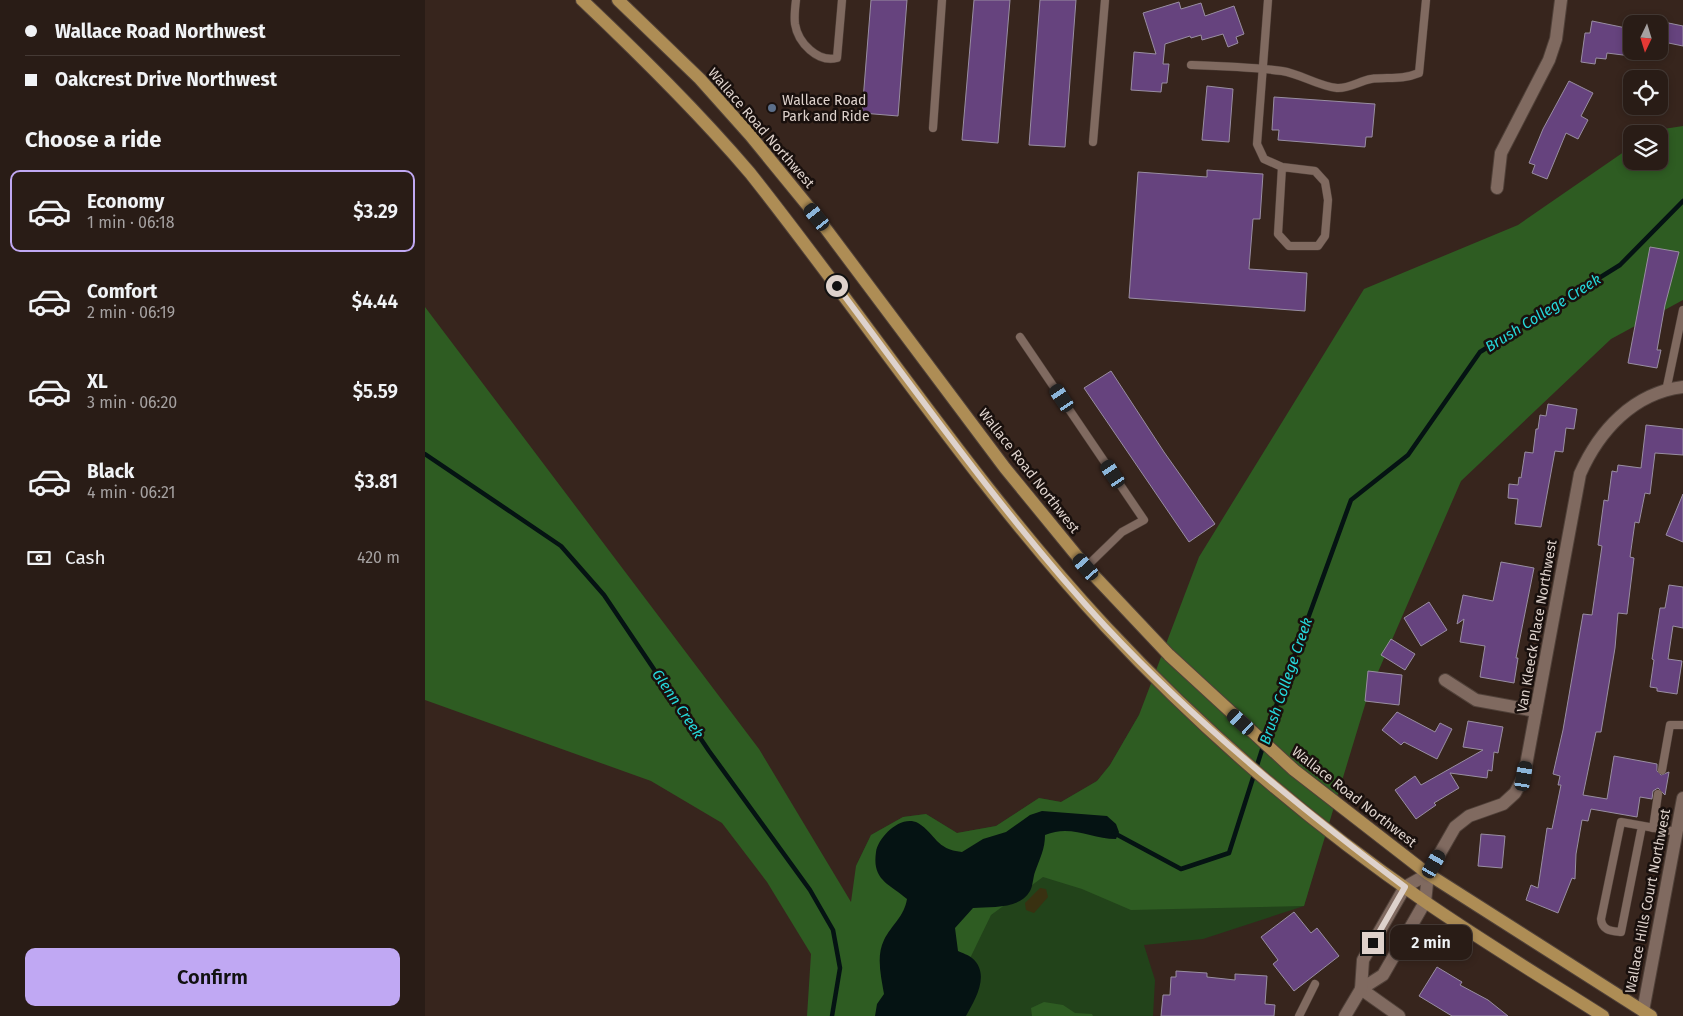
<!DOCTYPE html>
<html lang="en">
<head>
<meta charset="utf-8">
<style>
	:root { --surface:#291c16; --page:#31251f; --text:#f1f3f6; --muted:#a5a1a1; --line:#453a35; --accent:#c0a8f3 }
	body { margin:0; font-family:"Fira Sans",sans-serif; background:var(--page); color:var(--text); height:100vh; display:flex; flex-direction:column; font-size:19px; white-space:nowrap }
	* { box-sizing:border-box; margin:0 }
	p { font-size:16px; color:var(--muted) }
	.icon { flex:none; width:28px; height:28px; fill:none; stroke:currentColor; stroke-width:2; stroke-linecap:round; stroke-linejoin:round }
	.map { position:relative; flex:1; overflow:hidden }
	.drawer { display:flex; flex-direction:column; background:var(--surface); width:425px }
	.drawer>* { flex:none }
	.banner { display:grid; align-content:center; height:110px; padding:0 25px; background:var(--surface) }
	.needle { width:32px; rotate:184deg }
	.fabs { position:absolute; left:1198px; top:15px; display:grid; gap:10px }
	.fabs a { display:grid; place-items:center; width:45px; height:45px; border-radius:10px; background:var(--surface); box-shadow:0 2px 8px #0003,0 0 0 1px var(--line); font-size:25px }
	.end { position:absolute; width:22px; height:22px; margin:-11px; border:6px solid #ded2cc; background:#111; box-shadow:0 0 0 2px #111 }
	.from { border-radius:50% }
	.bubble { position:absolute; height:35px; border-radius:10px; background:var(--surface); box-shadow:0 2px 8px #0003,0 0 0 1px var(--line); font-size:16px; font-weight:600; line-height:35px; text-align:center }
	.car { position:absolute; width:15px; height:30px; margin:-15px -8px; border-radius:6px; box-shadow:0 0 4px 1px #0007; background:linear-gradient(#222 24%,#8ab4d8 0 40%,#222 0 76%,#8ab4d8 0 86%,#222 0) }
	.banner b { display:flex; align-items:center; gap:18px; height:48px; font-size:19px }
	.banner b+b { border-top:1px solid var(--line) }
	.banner i { width:12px; height:12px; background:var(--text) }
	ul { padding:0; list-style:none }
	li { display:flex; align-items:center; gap:15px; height:82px; margin:0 10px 8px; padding:0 15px; border:2px solid transparent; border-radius:10px }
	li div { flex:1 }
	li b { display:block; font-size:19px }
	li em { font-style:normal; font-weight:600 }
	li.current { border-color:var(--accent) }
	li>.icon { width:45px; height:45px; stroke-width:1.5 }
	h2 { padding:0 25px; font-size:22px; line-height:60px }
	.pay { display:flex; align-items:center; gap:12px; height:55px; padding:0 25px; font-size:19px }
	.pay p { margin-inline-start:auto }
	.action { display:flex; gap:10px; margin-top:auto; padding:10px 25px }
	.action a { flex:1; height:58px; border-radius:10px; background:var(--accent); color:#111; font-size:20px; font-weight:600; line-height:58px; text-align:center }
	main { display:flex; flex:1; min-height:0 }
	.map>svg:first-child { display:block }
	.green { fill:#22431a }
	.forest { fill:#2e5c22 }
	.sand { fill:#393111 }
	.water { fill:#051313 }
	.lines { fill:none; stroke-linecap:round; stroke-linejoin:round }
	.stream { stroke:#051313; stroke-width:4.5 }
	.building { fill:#66437e; stroke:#998ea2 }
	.service-casing { stroke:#504139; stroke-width:9 }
	.minor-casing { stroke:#504139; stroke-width:14 }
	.primary-casing { stroke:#504139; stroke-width:14 }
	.service { stroke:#806a60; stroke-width:8 }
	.minor { stroke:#806a60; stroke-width:12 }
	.primary { stroke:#ae8d55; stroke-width:12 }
	.route { stroke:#ded2cc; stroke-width:6 }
	.service-dot { fill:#5c6f8a; stroke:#19100d; stroke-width:2 }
	.labels { text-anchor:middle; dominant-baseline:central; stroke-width:5; stroke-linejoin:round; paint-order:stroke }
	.poi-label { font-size:14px; fill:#ded2cc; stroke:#19100d; text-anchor:start }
	.street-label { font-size:14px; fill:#ded2cc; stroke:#19100d }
	.water-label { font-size:15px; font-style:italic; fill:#25d8da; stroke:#19100d }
</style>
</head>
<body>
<main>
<section class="drawer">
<div class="banner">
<b><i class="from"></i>Wallace Road Northwest</b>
<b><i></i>Oakcrest Drive Northwest</b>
</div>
<h2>Choose a ride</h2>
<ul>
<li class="current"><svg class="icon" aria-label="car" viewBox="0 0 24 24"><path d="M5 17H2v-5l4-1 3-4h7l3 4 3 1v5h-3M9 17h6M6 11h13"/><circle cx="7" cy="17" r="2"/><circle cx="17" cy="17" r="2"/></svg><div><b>Economy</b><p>1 min · 06:18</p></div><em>$3.29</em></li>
<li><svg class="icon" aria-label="car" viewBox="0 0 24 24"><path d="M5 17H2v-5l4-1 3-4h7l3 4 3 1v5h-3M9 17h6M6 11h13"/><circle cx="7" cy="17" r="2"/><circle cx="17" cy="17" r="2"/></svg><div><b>Comfort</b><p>2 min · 06:19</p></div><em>$4.44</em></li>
<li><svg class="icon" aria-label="car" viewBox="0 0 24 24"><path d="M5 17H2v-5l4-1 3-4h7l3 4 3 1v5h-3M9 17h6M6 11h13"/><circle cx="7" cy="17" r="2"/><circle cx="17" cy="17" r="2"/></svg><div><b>XL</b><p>3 min · 06:20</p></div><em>$5.59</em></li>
<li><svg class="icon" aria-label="car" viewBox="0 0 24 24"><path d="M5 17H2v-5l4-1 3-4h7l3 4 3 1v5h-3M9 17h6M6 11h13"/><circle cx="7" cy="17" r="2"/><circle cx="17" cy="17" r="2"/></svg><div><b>Black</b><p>4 min · 06:21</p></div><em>$3.81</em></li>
</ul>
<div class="pay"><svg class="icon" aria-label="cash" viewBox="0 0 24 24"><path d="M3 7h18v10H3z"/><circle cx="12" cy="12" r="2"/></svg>Cash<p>420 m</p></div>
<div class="action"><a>Confirm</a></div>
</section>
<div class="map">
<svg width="1258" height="1016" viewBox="0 0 1258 1016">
	<rect width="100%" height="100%" fill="#37251d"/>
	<polygon class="green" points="714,715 891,865 879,906 778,939 719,945 730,980 728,1016 431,1016 431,866 446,835 478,817 501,814 532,833 571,826 614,798 636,802 672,781 685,765"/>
	<g class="forest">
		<polygon points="1258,126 1258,300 1186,339 1036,481 943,695 879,906 706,910 657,889 618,877 566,915 517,1016 382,1016 386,954 342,882 297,823 226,781 0,700 0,307 334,749 426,902 431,866 446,835 478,817 501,814 532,833 571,826 614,798 636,802 672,781 685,765 714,715 774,557 939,289 1093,225 1206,147 1206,161 1234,161 1234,134 1226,134 1232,130"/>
		<polygon points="619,1002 638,1005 650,1013 667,1014 668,1016 607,1016 606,1008"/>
	</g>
	<polygon class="sand" points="615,888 621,889 623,897 609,913 601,910 600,903"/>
	<path class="water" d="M617,811L682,816L691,824L694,832L691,839C666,839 646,824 620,835C620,849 615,858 610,872C608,877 608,886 605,891C594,910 566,906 548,908L530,928L533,951C537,953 544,955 547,958C566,974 550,1000 541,1016H450L452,1004L459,994C456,976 451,956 459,940C467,924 479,917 482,899C463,883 447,880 451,852C453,837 476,814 493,823C512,835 510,849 537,852L558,839L581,832L605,815Z"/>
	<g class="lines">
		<g class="stream">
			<polyline points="0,454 136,546 179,595 284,751 385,890 408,930 415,968 407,1016"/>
			<polyline points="689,833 756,869 804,853 850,709 926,500 983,455 1055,352 1195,265 1258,201"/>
		</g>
	</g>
	<g class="building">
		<polygon points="446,0 482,0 473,116 437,113"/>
		<polygon points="549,0 585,0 573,143 537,140"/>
		<polygon points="615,0 651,0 640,147 604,145"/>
		<polygon points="754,2 756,9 776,3 780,16 809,6 819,34 811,37 813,43 803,47 798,34 777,40 776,35 766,38 765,36 740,44 738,64 744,64 742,83 737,83 736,92 706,90 709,52 731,54 718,13"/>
		<polygon points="1167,21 1206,29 1206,56 1182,53 1181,59 1171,58 1170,64 1156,62 1160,33 1165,33"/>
		<polygon points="1234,21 1258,26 1258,46 1234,41"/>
		<polygon points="1144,81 1168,93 1156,116 1163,120 1153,139 1141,133 1122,179 1107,173 1110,165 1104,163 1118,129"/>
		<polygon points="782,86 808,89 804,142 777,140"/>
		<polygon points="849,97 950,104 947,137 941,137 940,147 853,140 854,130 847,130"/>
		<polygon points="782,170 838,174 835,219 828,219 824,269 882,273 880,311 704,298 713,172 782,177"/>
		<polygon points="1225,247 1254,252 1240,305 1232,350 1236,350 1232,368 1203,363"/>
		<polygon points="686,371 739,452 790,524 764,542 659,388"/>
		<polygon points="1123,404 1152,409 1149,429 1141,428 1138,452 1130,451 1116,527 1090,524 1093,499 1083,498 1084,484 1093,485 1094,477 1096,478 1100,452 1108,453 1111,429 1113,429 1115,415 1121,416"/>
		<polygon points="1221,425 1258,429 1258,455 1230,453 1225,494 1220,493 1214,523 1210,522 1205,557 1209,558 1202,614 1193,613 1190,648 1176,732 1171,732 1158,795 1182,799 1189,756 1232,764 1232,771 1236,775 1244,772 1240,795 1233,788 1228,791 1227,799 1215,797 1212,817 1166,809 1163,821 1157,820 1151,854 1150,879 1147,878 1133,913 1101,900 1106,885 1113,888 1122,828 1127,829 1136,785 1133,785 1135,776 1128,774 1138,730 1158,614 1167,615 1177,546 1173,545 1179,500 1183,501 1187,471 1192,472 1193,465 1216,468"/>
		<polygon points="1258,494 1258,542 1241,535"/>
		<polygon points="1076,562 1109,568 1091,658 1093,658 1089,683 1055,677 1060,646 1035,642 1039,619 1032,624 1038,595 1068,601"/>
		<polygon points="1244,585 1258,587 1258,628 1248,626 1243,659 1257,661 1252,694 1232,691 1232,688 1225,687 1229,660 1227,659 1235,608 1240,608"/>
		<polygon points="1004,602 1022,630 996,646 979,618"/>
		<polygon points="966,639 990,654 980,670 956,655"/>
		<polygon points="943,671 977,675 974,705 940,701"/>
		<polygon points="972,712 1010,732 1015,723 1027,729 1012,759 979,742 976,745 957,730"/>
		<polygon points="1043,721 1078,727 1073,753 1069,752 1067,771 1063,770 1062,778 1025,773 1034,788 1009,803 1011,805 991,819 970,790 990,776 996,785 1058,750 1038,747"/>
		<polygon points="1056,834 1080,836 1077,868 1053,866"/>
		<polygon points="869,912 886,933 892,928 914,956 869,991 848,964 853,960 836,937"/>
		<polygon points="1012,967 1037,982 1035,985 1063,1000 1083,1016 1027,1016 994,996"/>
		<polygon points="751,971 782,973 782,977 810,980 810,974 842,976 840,1004 850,1005 849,1016 736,1016 738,995 745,995 746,977 751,977"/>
	</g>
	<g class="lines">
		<defs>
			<g id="service">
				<path d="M371,0C370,8 369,16 370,24C373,43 393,63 412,58L417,0"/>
				<polyline points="843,0 832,144 839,159 857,167 890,171 900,182 903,200 900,236 893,246 864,246 853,234 857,167"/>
				<path d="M766,65C796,66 827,67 857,71C876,74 893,86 912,88C923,89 935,81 946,79C963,77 977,80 994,73L1001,0"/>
				<polyline points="508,128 517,0"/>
				<polyline points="668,142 680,0"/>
				<polyline points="595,337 719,520 697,532 661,567"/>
				<polyline points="1241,391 1258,310"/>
				<polyline points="1237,770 1245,725 1258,725"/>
				<path d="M1217,826L1196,932C1187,931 1177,931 1176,919L1196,822L1252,832"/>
				<polyline points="1228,828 1233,794"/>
				<polyline points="874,1016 890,984"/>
			</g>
			<g id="minor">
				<polyline points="1072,188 1076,153 1124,60 1131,39 1136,0"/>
				<polyline points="1020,680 1051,700 1111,711"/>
				<path d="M936,989L958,975L1000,902L1003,874L1030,827L1044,816L1078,804L1090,793L1099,776L1155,474C1174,431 1208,393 1258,387"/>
				<polyline points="936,989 974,1016"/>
				<polyline points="1218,1011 1258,798"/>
				<polyline points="920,1016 936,989 938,960 980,887 1003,874"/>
			</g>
			<g id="primary">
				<path d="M157,0C216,56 272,111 325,173C444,323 550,486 681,627C776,729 884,822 999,901C1057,941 1118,978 1178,1016"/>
				<polyline points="193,0 275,79 325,135 392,217 580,468 661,567 744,655 869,770 1003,874 1226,1016"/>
			</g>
		</defs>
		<use href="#service" class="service-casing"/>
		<use href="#minor" class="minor-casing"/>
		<use href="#primary" class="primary-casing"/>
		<use href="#service" class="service"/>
		<use href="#minor" class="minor"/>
		<use href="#primary" class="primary"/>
	</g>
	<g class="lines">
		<path class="route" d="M412,286C499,402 583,521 681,627C772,724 874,807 980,887L948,943"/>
	</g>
	<circle class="service-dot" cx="347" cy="108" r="5"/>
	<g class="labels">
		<g class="poi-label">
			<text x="357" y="100">Wallace Road<tspan x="357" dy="16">Park and Ride</tspan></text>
		</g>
		<g class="street-label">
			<text transform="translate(336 128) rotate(49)">Wallace Road Northwest</text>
			<text transform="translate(604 471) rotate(52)">Wallace Road Northwest</text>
			<text transform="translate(1112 626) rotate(-80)">Van Kleeck Place Northwest</text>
			<text transform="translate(929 797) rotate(38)">Wallace Road Northwest</text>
			<text transform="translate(1223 901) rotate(-79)">Wallace Hills Court Northwest</text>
		</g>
		<g class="water-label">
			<text transform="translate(1118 313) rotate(-32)">Brush College Creek</text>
			<text transform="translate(861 681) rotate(-71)">Brush College Creek</text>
			<text transform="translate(253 704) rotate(56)">Glenn Creek</text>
		</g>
	</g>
</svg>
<div class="fabs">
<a><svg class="needle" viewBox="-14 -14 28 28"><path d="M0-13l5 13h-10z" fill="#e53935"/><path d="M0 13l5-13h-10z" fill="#a5a1a1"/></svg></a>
<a><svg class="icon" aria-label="locate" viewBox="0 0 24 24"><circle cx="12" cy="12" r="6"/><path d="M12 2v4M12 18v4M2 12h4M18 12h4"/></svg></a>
<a><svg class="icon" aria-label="layers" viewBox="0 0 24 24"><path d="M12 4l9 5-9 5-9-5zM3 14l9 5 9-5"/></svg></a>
</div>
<i class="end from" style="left:412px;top:286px"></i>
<i class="end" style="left:948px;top:943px"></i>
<div class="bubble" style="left:965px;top:925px;width:82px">2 min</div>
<i class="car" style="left:392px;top:217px;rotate:321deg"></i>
<i class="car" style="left:637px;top:398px;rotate:326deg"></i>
<i class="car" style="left:688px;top:474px;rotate:326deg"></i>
<i class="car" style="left:661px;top:567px;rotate:319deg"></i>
<i class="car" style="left:816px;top:722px;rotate:312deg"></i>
<i class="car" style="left:1099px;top:776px;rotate:10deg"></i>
<i class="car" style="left:1009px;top:864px;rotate:30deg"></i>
</div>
</main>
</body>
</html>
